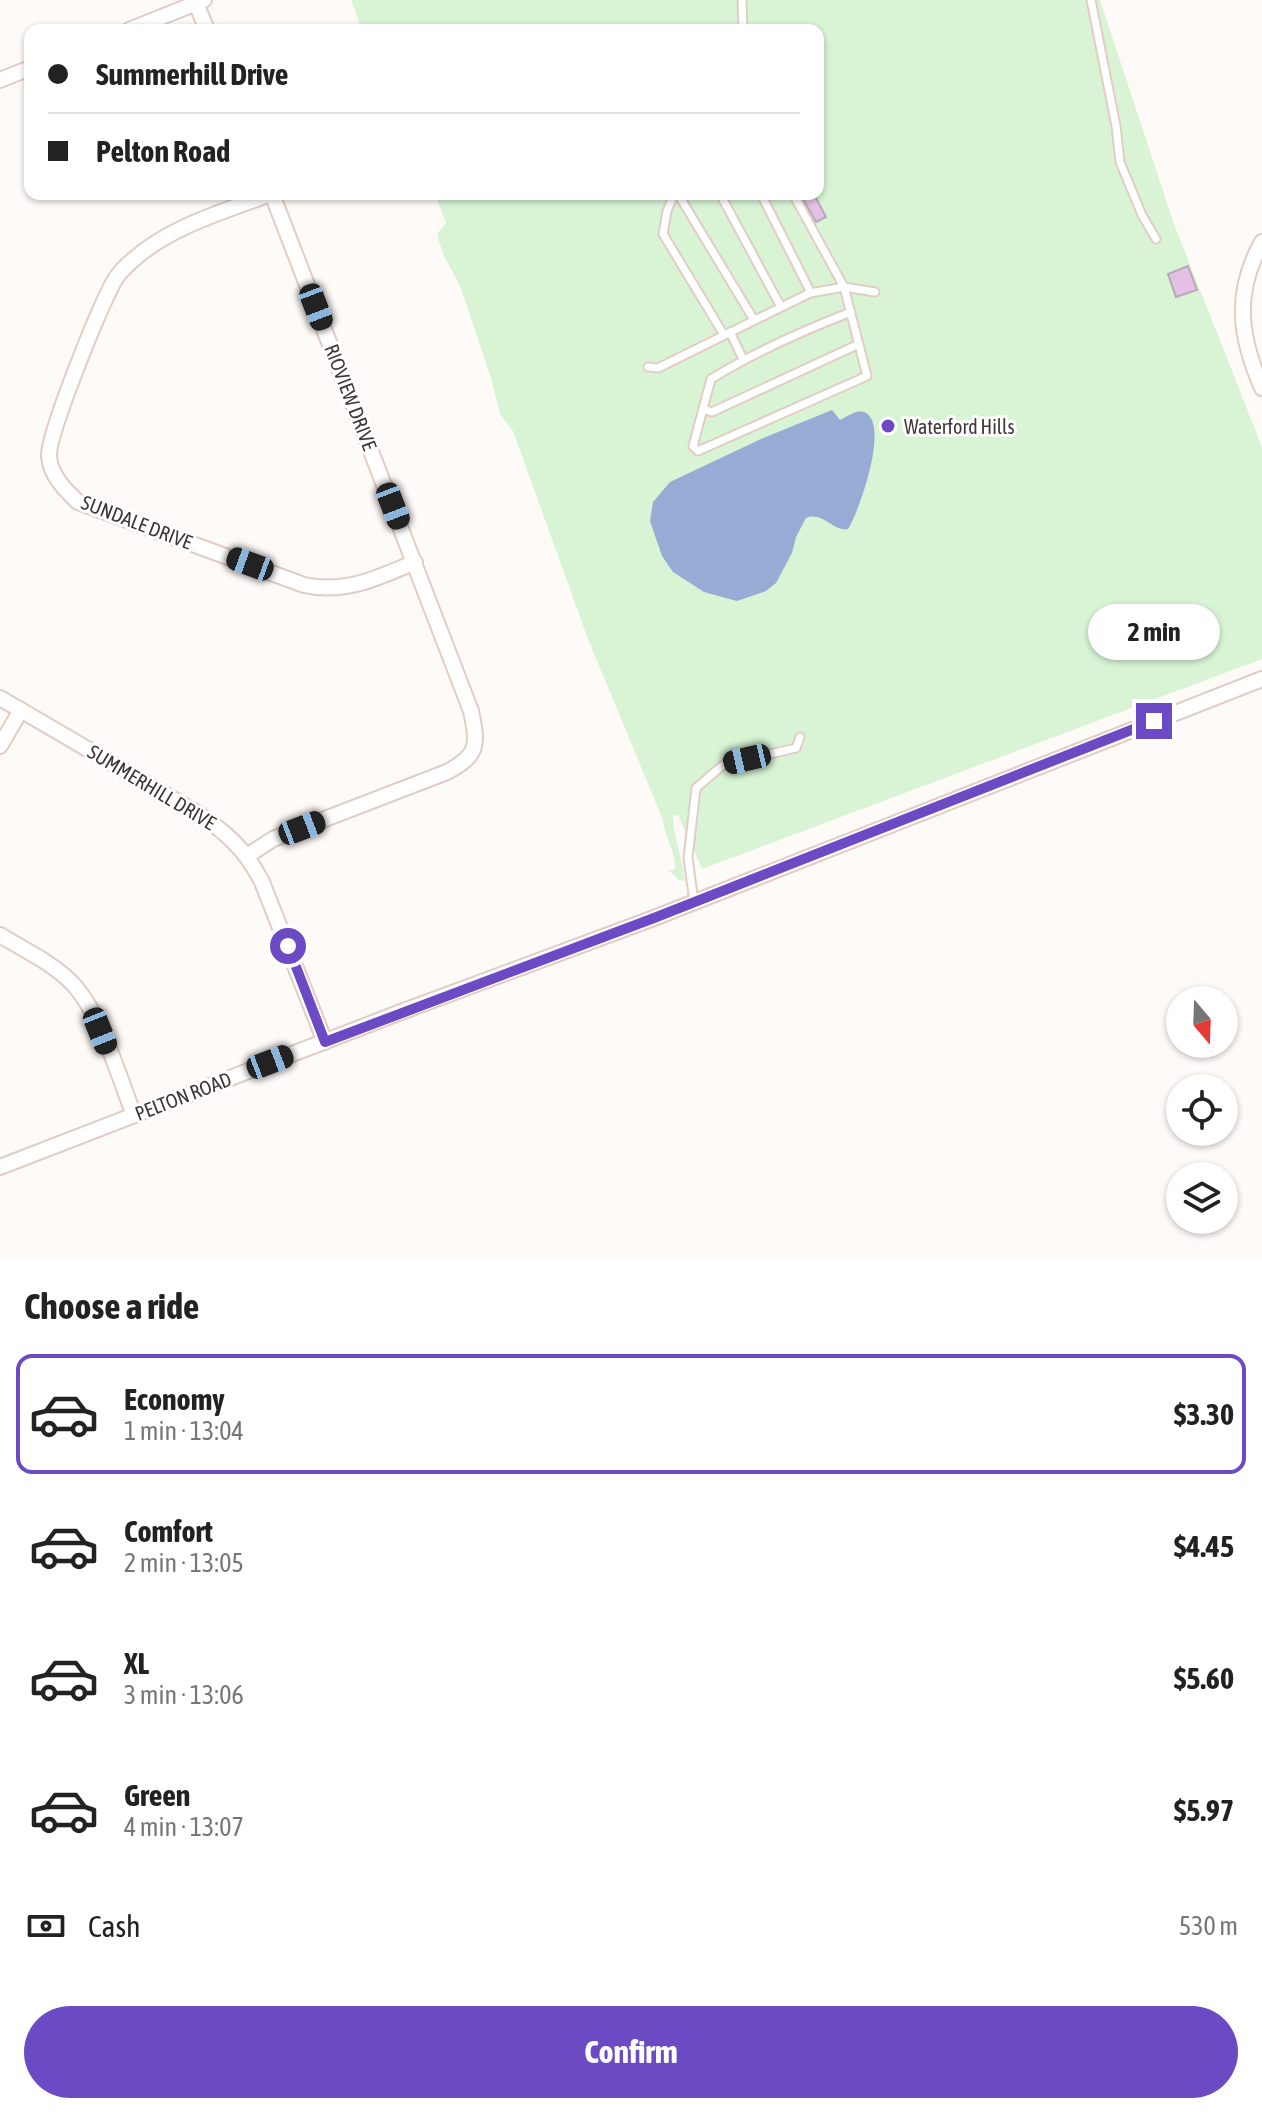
<!DOCTYPE html>
<html lang="en">
<head>
<meta charset="utf-8">
<style>
	:root { --surface:#fff; --page:#f2f2f2; --text:#222; --muted:#767676; --line:#e0e0e0; --accent:#6c4ac3 }
	body { margin:0; font-family:"Asap Condensed",sans-serif; background:var(--page); color:var(--text); height:100vh; display:flex; flex-direction:column; font-size:30px; white-space:nowrap }
	* { box-sizing:border-box; margin:0 }
	p { font-size:26px; color:var(--muted) }
	.icon { flex:none; width:44px; height:44px; fill:none; stroke:currentColor; stroke-width:2; stroke-linecap:round; stroke-linejoin:round }
	.map { position:relative; height:1258px; overflow:hidden }
	.side { display:flex; flex-direction:column; background:var(--surface); flex:1 }
	.side>* { flex:none }
	.top-card { position:absolute; left:24px; top:24px; width:800px; height:176px; border-radius:16px; box-shadow:0 2px 6px #0004; display:grid; align-content:center; height:176px; padding:0 24px; background:var(--surface) }
	.needle { width:52px; rotate:161deg }
	.tools { position:absolute; left:1166px; top:986px; display:grid; gap:16px }
	.tools a { display:grid; place-items:center; width:72px; height:72px; border-radius:50%; background:var(--surface); box-shadow:0 2px 6px #0004; font-size:40px }
	.end { position:absolute; width:36px; height:36px; margin:-18px; border:10px solid #6c4ac3; background:#fff; box-shadow:0 0 0 4px #fff }
	.from { border-radius:50% }
	.bubble { position:absolute; height:56px; border-radius:28px; background:var(--surface); box-shadow:0 2px 6px #0004; font-size:26px; font-weight:700; line-height:56px; text-align:center }
	.car { position:absolute; width:24px; height:48px; margin:-24px -12px; border-radius:10px; box-shadow:0 0 6px 2px #0007; background:linear-gradient(#222 24%,#8ab4d8 0 40%,#222 0 76%,#8ab4d8 0 86%,#222 0) }
	.top-card b { display:flex; align-items:center; gap:28px; height:76px; font-size:30px }
	.top-card b+b { border-top:2px solid var(--line) }
	.top-card i { width:20px; height:20px; background:var(--text) }
	ul { padding:0; list-style:none }
	li { display:flex; align-items:center; gap:24px; height:120px; margin:0 16px 12px; padding:0 8px; border:4px solid transparent; border-radius:16px }
	li div { flex:1 }
	li b { display:block; font-size:30px }
	li em { font-style:normal; font-weight:700 }
	li.selected { border-color:var(--accent) }
	li>.icon { width:72px; height:72px; stroke-width:1.5 }
	h2 { padding:0 24px; font-size:36px; line-height:96px }
	.pay { display:flex; align-items:center; gap:20px; height:88px; padding:0 24px; font-size:30px }
	.pay p { margin-inline-start:auto }
	.cta { display:flex; gap:16px; margin-top:auto; padding:16px 24px }
	.cta a { flex:1; height:92px; border-radius:48px; background:var(--accent); color:#fff; font-size:32px; font-weight:700; line-height:92px; text-align:center }
	.map>svg:first-child { display:block }
	.green { fill:#d8f4d5 }
	.water { fill:#96acd4 }
	.building { fill:#e4c0e5; stroke:#b7a8b7; stroke-width:2 }
	.lines { fill:none; stroke-linecap:round; stroke-linejoin:round }
	.service-casing { stroke:#e2cdc4; stroke-width:11 }
	.minor-casing { stroke:#e2cdc4; stroke-width:18 }
	.service { stroke:#fff; stroke-width:7 }
	.minor { stroke:#fff; stroke-width:14 }
	.route { stroke:#6c4ac3; stroke-width:10 }
	.poi-dot { fill:#6c4ac3; stroke:#fff; stroke-width:3 }
	.labels { text-anchor:middle; dominant-baseline:central; stroke-width:6; stroke-linejoin:round; paint-order:stroke }
	.street-label { font-size:20px; fill:#3f3733; stroke:#fff }
	.poi-label { font-size:20px; fill:#3f3733; stroke:#fff; text-anchor:start }
</style>
</head>
<body>
<div class="map">
<svg width="1262" height="1258" viewBox="0 0 1262 1258">
	<rect width="100%" height="100%" fill="#fefaf8"/>
	<path class="green" d="M351,0H1100L1174,224L1262,447V659L702,869L678,815L673,816C674,838 682,858 685,881L679,880L668,870H675C677,854 665,840 663,820L588,639L513,431L500,414L491,378L460,286L443,254L437,234L446,223L435,194H818V30H362Z"/>
	<path class="water" d="M832,410L840,420C847,417 857,409 864,412C891,422 859,512 848,529C832,532 824,511 806,518L796,537L792,553L776,583L766,591L737,601L704,592L673,572L662,556L650,521L653,502L670,482L761,439Z"/>
	<g class="building">
		<polygon points="800,194 814,194 826,217 816,222"/>
		<polygon points="1188,266 1197,290 1176,297 1168,274"/>
	</g>
	<g class="lines">
		<defs>
			<g id="service">
				<polyline points="742,0 743,30"/>
				<polyline points="1091,0 1116,126 1120,162 1142,215 1156,239"/>
				<polyline points="674,194 667,211 663,234 724,335"/>
				<polyline points="678,194 754,320"/>
				<polyline points="720,194 781,307"/>
				<polyline points="761,194 811,293"/>
				<path d="M793,194L844,287L867,376L698,451L693,446L711,379C756,351 802,331 851,312"/>
				<polyline points="730,332 743,359"/>
				<polyline points="648,367 658,368 810,293 844,287 875,292"/>
				<polyline points="703,409 712,412 859,344"/>
				<polyline points="694,902 688,858 696,788 723,765 796,748 800,737"/>
			</g>
			<g id="minor">
				<polyline points="196,3 207,30"/>
				<polyline points="129,30 204,0"/>
				<polyline points="0,80 30,68"/>
				<path d="M270,194C223,212 171,226 133,260C127,265 120,272 116,278C102,300 48,434 49,456C50,475 66,491 78,502L304,585C344,594 378,578 415,562"/>
				<path d="M1262,242C1234,292 1239,336 1262,388"/>
				<path d="M0,698L197,813C226,832 246,850 262,882L325,1042"/>
				<polyline points="0,746 21,710"/>
				<path d="M247,856L273,839L447,772C479,755 478,745 471,711L272,194"/>
				<path d="M0,935C24,950 53,963 73,984C102,1016 118,1075 134,1115"/>
				<polyline points="0,1167 401,1012 654,918 1262,679"/>
			</g>
		</defs>
		<use href="#service" class="service-casing"/>
		<use href="#minor" class="minor-casing"/>
		<use href="#service" class="service"/>
		<use href="#minor" class="minor"/>
	</g>
	<g class="lines">
		<polyline class="route" points="288,946 325,1042 654,918 1154,721"/>
	</g>
	<circle class="poi-dot" cx="888" cy="426" r="8"/>
	<g class="labels">
		<g class="street-label">
			<text transform="translate(351 397) rotate(69)">RIOVIEW DRIVE</text>
			<text transform="translate(137 522) rotate(21)">SUNDALE DRIVE</text>
			<text transform="translate(152 787) rotate(31)">SUMMERHILL DRIVE</text>
			<text transform="translate(183 1096) rotate(-21)">PELTON ROAD</text>
		</g>
		<g class="poi-label">
			<text x="904" y="426">Waterford Hills</text>
		</g>
	</g>
</svg>
<div class="tools">
<a><svg class="needle" viewBox="-14 -14 28 28"><path d="M0-13l5 13h-10z" fill="#e53935"/><path d="M0 13l5-13h-10z" fill="#767676"/></svg></a>
<a><svg class="icon" aria-label="locate" viewBox="0 0 24 24"><circle cx="12" cy="12" r="6"/><path d="M12 2v4M12 18v4M2 12h4M18 12h4"/></svg></a>
<a><svg class="icon" aria-label="layers" viewBox="0 0 24 24"><path d="M12 4l9 5-9 5-9-5zM3 14l9 5 9-5"/></svg></a>
</div>
<i class="end from" style="left:288px;top:946px"></i>
<i class="end" style="left:1154px;top:721px"></i>
<div class="bubble" style="left:1088px;top:604px;width:132px">2 min</div>
<i class="car" style="left:316px;top:307px;rotate:159deg"></i>
<i class="car" style="left:393px;top:506px;rotate:159deg"></i>
<i class="car" style="left:250px;top:564px;rotate:290deg"></i>
<i class="car" style="left:747px;top:759px;rotate:257deg"></i>
<i class="car" style="left:302px;top:828px;rotate:69deg"></i>
<i class="car" style="left:100px;top:1031px;rotate:158deg"></i>
<i class="car" style="left:270px;top:1062px;rotate:69deg"></i>
<div class="top-card">
<b><i class="from"></i>Summerhill Drive</b>
<b><i></i>Pelton Road</b>
</div>
</div>
<section class="side">
<h2>Choose a ride</h2>
<ul>
<li class="selected"><svg class="icon" aria-label="car" viewBox="0 0 24 24"><path d="M5 17H2v-5l4-1 3-4h7l3 4 3 1v5h-3M9 17h6M6 11h13"/><circle cx="7" cy="17" r="2"/><circle cx="17" cy="17" r="2"/></svg><div><b>Economy</b><p>1 min · 13:04</p></div><em>$3.30</em></li>
<li><svg class="icon" aria-label="car" viewBox="0 0 24 24"><path d="M5 17H2v-5l4-1 3-4h7l3 4 3 1v5h-3M9 17h6M6 11h13"/><circle cx="7" cy="17" r="2"/><circle cx="17" cy="17" r="2"/></svg><div><b>Comfort</b><p>2 min · 13:05</p></div><em>$4.45</em></li>
<li><svg class="icon" aria-label="car" viewBox="0 0 24 24"><path d="M5 17H2v-5l4-1 3-4h7l3 4 3 1v5h-3M9 17h6M6 11h13"/><circle cx="7" cy="17" r="2"/><circle cx="17" cy="17" r="2"/></svg><div><b>XL</b><p>3 min · 13:06</p></div><em>$5.60</em></li>
<li><svg class="icon" aria-label="car" viewBox="0 0 24 24"><path d="M5 17H2v-5l4-1 3-4h7l3 4 3 1v5h-3M9 17h6M6 11h13"/><circle cx="7" cy="17" r="2"/><circle cx="17" cy="17" r="2"/></svg><div><b>Green</b><p>4 min · 13:07</p></div><em>$5.97</em></li>
</ul>
<div class="pay"><svg class="icon" aria-label="cash" viewBox="0 0 24 24"><path d="M3 7h18v10H3z"/><circle cx="12" cy="12" r="2"/></svg>Cash<p>530 m</p></div>
<div class="cta"><a>Confirm</a></div>
</section>
</body>
</html>
